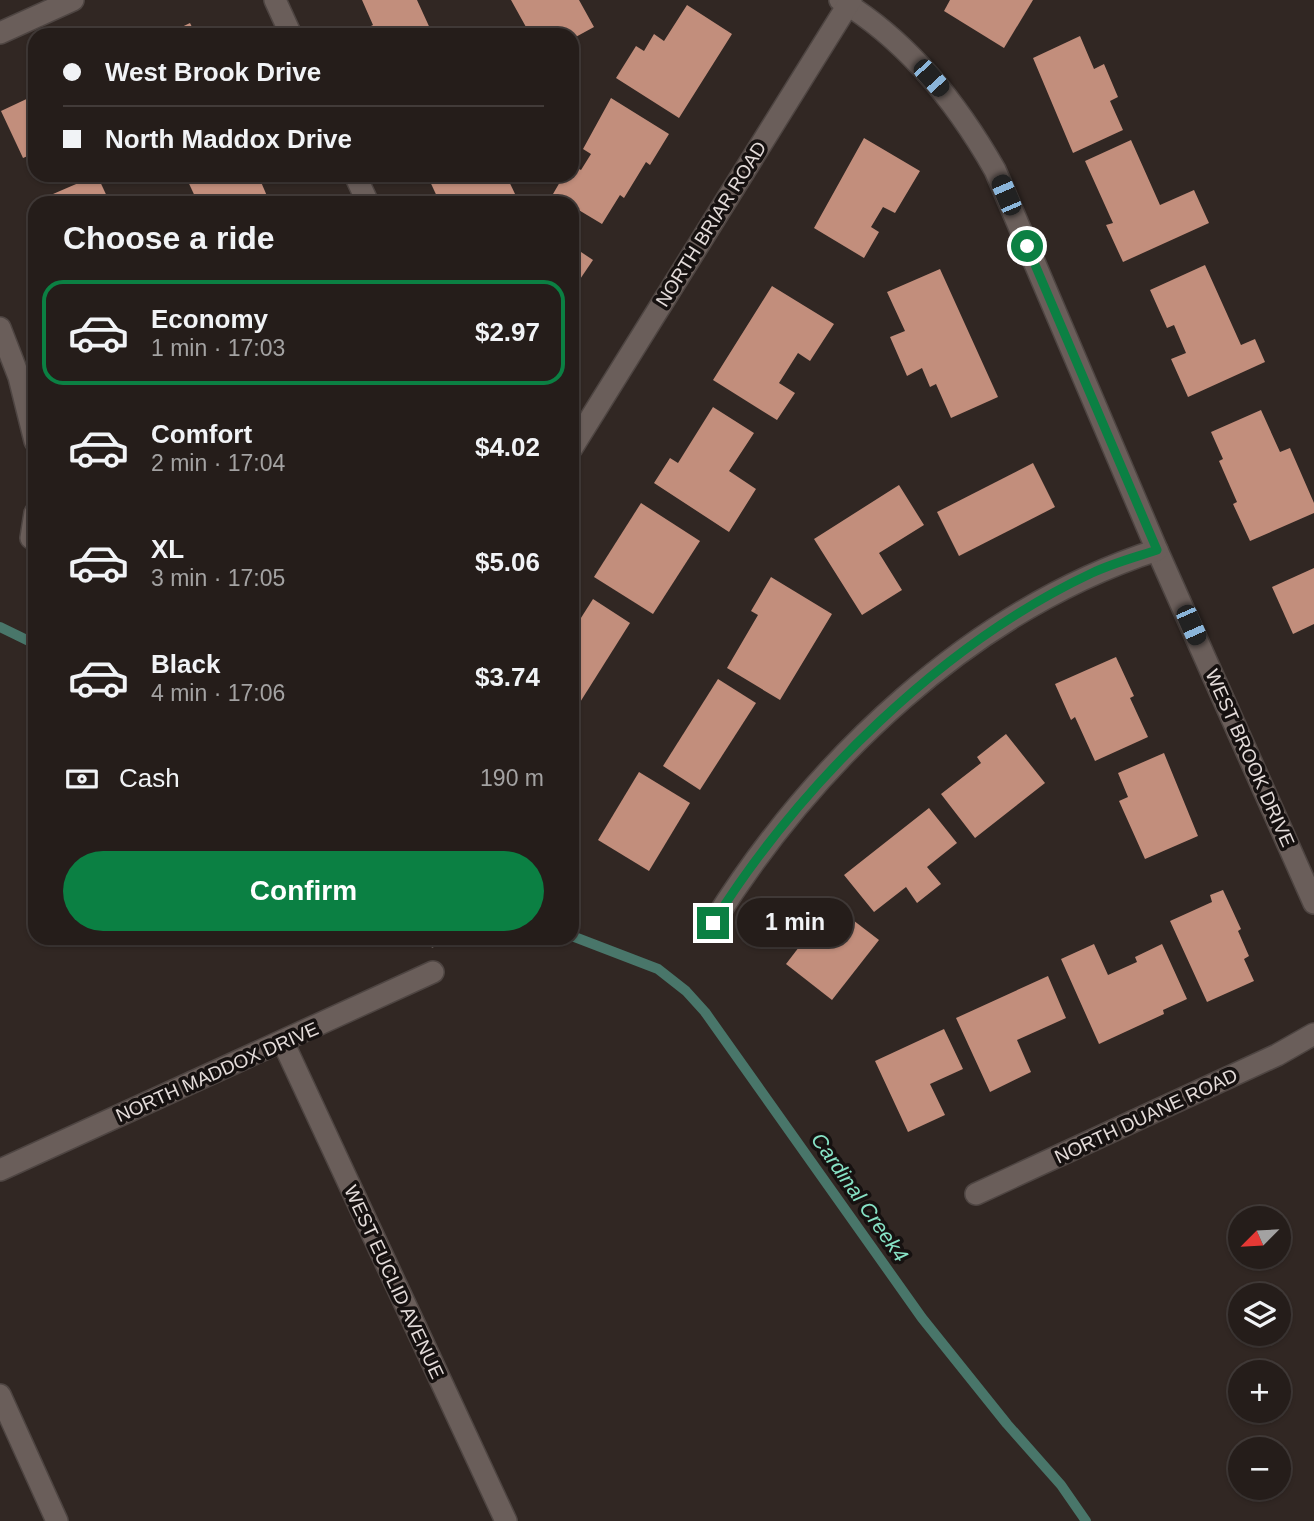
<!DOCTYPE html>
<html lang="en">
<head>
<meta charset="utf-8">
<style>
	:root { --surface:#251d1a; --page:#312a27; --text:#f1f3f6; --muted:#a3a2a2; --line:#423b39; --accent:#0b8043 }
	body { margin:0; font-family:Helvetica,sans-serif; background:var(--page); color:var(--text); height:100vh; display:flex; flex-direction:column; font-size:26px; white-space:nowrap }
	* { box-sizing:border-box; margin:0 }
	p { font-size:23px; color:var(--muted) }
	.icon { flex:none; width:38px; height:38px; fill:none; stroke:currentColor; stroke-width:2; stroke-linecap:round; stroke-linejoin:round }
	.map { position:relative; flex:1; overflow:hidden }
	.panel { position:absolute; left:28px; top:196px; width:551px; height:749px; display:flex; flex-direction:column; background:var(--surface); border-radius:21px; box-shadow:0 2px 5px #0004,0 0 0 2px var(--line) }
	.panel>* { flex:none }
	.hud { position:absolute; left:28px; top:28px; width:551px; height:154px; border-radius:21px; box-shadow:0 2px 5px #0004,0 0 0 2px var(--line); display:grid; align-content:center; height:154px; padding:0 35px; background:var(--surface) }
	.needle { width:46px; rotate:246deg }
	.tools { position:absolute; left:1228px; top:1206px; display:grid; gap:14px }
	.tools a { display:grid; place-items:center; width:63px; height:63px; border-radius:50%; background:var(--surface); box-shadow:0 2px 5px #0004,0 0 0 2px var(--line); font-size:35px }
	.end { position:absolute; width:32px; height:32px; margin:-16px; border:9px solid #0b8043; background:#fff; box-shadow:0 0 0 4px #fff }
	.from { border-radius:50% }
	.bubble { position:absolute; height:49px; border-radius:24px; background:var(--surface); box-shadow:0 2px 5px #0004,0 0 0 2px var(--line); font-size:23px; font-weight:700; line-height:49px; text-align:center }
	.car { position:absolute; width:21px; height:42px; margin:-21px -10px; border-radius:9px; box-shadow:0 0 5px 2px #0007; background:linear-gradient(#222 24%,#8ab4d8 0 40%,#222 0 76%,#8ab4d8 0 86%,#222 0) }
	.hud b { display:flex; align-items:center; gap:24px; height:66px; font-size:26px }
	.hud b+b { border-top:2px solid var(--line) }
	.hud i { width:18px; height:18px; background:var(--text) }
	ul { padding:0; list-style:none }
	li { display:flex; align-items:center; gap:21px; height:105px; margin:0 14px 10px; padding:0 21px; border:4px solid transparent; border-radius:21px }
	li div { flex:1 }
	li b { display:block; font-size:26px }
	li em { font-style:normal; font-weight:700 }
	li.active { border-color:var(--accent) }
	li>.icon { width:63px; height:63px; stroke-width:1.5 }
	h2 { padding:0 35px; font-size:32px; line-height:84px }
	.pay { display:flex; align-items:center; gap:18px; height:77px; padding:0 35px; font-size:26px }
	.pay p { margin-inline-start:auto }
	.cta { display:flex; gap:14px; margin-top:auto; padding:14px 35px }
	.cta a { flex:1; height:80px; border-radius:42px; background:var(--accent); color:#fff; font-size:28px; font-weight:700; line-height:80px; text-align:center }
	.map>svg:first-child { display:block }
	.lines { fill:none; stroke-linecap:round; stroke-linejoin:round }
	.stream { stroke:#49766a; stroke-width:10 }
	.building { fill:#c28e7c }
	.street-casing { stroke:#4e4542; stroke-width:24 }
	.path { stroke:#726965; stroke-width:4.5; stroke-dasharray:2 5; stroke-linecap:butt }
	.street { stroke:#6a5e5a; stroke-width:21 }
	.route { stroke:#0b8043; stroke-width:9 }
	.labels { text-anchor:middle; dominant-baseline:central; stroke-width:7; stroke-linejoin:round; paint-order:stroke }
	.street-label { font-size:19px; fill:#e4dcda; stroke:#161110 }
	.water-label { font-size:21px; font-style:italic; fill:#87e3c6; stroke:#161110 }
</style>
</head>
<body>
<div class="map">
<svg width="1314" height="1521" viewBox="0 0 1314 1521">
	<rect width="100%" height="100%" fill="#312723"/>
	<g class="lines">
		<g class="stream">
			<polyline points="0,627 35,644"/>
			<polyline points="572,936 658,969 686,991 705,1012 922,1318 1007,1424 1061,1485 1086,1521"/>
		</g>
	</g>
	<g class="building">
		<polygon points="362,0 417,0 433,35 367,35 365,29 373,25"/>
		<polygon points="511,0 579,0 594,27 572,39 572,35 511,35 526,27"/>
		<polygon points="950,0 1033,0 1004,48 944,11"/>
		<polygon points="687,5 732,34 679,118 616,78 636,46 644,51 654,34 664,41"/>
		<polygon points="190,23 196,35 144,35 162,27 165,35"/>
		<polygon points="1080,36 1094,69 1104,64 1118,97 1110,101 1123,130 1073,153 1033,58"/>
		<polygon points="35,95 35,153 23,158 1,111"/>
		<polygon points="611,98 669,134 650,165 646,162 624,198 620,195 602,224 572,206 572,203 553,194 564,175 572,175 572,165 581,170 591,154 583,149"/>
		<polygon points="864,138 920,171 895,213 883,207 871,227 879,232 864,258 814,228"/>
		<polygon points="1131,140 1160,205 1194,190 1209,223 1123,262 1106,225 1113,223 1085,161"/>
		<polygon points="97,175 110,203 57,203 53,194"/>
		<polygon points="185,175 258,175 270,203 198,203"/>
		<polygon points="427,175 506,175 516,196 503,203 440,203"/>
		<polygon points="572,246 593,260 572,291"/>
		<polygon points="1205,265 1241,345 1255,339 1265,362 1188,397 1171,359 1186,353 1174,325 1167,328 1150,290"/>
		<polygon points="940,269 998,397 951,418 936,384 930,387 922,368 907,376 890,337 905,331 887,292"/>
		<polygon points="772,286 834,324 810,361 798,353 779,383 795,393 777,420 713,380"/>
		<polygon points="713,407 754,433 729,471 756,489 729,532 654,483 670,458 678,463"/>
		<polygon points="1261,410 1280,452 1290,448 1314,503 1314,513 1250,541 1233,504 1237,502 1219,461 1223,459 1211,432"/>
		<polygon points="1033,463 1055,507 959,556 937,512"/>
		<polygon points="899,485 924,525 879,553 902,590 862,615 814,539"/>
		<polygon points="641,503 700,541 653,614 594,577"/>
		<polygon points="1314,568 1314,624 1293,634 1272,587"/>
		<polygon points="771,577 832,614 780,700 727,668 758,615 751,611"/>
		<polygon points="593,599 630,623 577,707 572,704 572,632"/>
		<polygon points="1116,657 1134,696 1130,698 1148,737 1095,761 1075,717 1071,720 1055,684"/>
		<polygon points="718,679 756,703 700,790 663,766"/>
		<polygon points="1006,734 1045,783 975,838 941,794 981,763 977,757"/>
		<polygon points="1164,753 1198,836 1145,859 1119,801 1128,797 1118,773"/>
		<polygon points="639,772 690,803 649,871 598,840"/>
		<polygon points="929,808 957,843 927,867 941,884 917,903 906,887 874,912 844,875"/>
		<polygon points="1223,890 1241,929 1238,931 1249,956 1244,959 1254,981 1207,1002 1170,921 1212,902 1210,895"/>
		<polygon points="832,904 879,940 832,1000 786,964"/>
		<polygon points="1094,944 1108,975 1137,962 1135,957 1162,944 1187,999 1163,1010 1164,1014 1099,1044 1061,959"/>
		<polygon points="1048,976 1066,1018 1017,1040 1031,1072 990,1092 956,1018"/>
		<polygon points="944,1029 963,1069 930,1084 945,1115 908,1132 875,1061"/>
	</g>
	<g class="lines">
		<defs>
			<g id="street">
				<polyline points="275,0 291,35"/>
				<path d="M840,0C907,40 957,103 995,170L1157,550L1314,903"/>
				<polyline points="0,33 73,0"/>
				<polyline points="355,175 368,203"/>
				<polyline points="0,328 19,377 35,441"/>
				<polyline points="572,448 851,0"/>
				<polyline points="31,538 35,513"/>
				<path d="M713,923C815,760 972,610 1157,550"/>
				<polyline points="283,1042 506,1521"/>
				<polyline points="0,1170 433,972"/>
				<polyline points="976,1194 1277,1055 1314,1034"/>
				<polyline points="0,1395 57,1521"/>
			</g>
		</defs>
		<use href="#street" class="street-casing"/>
		<polyline class="path" points="431,947 436,938"/>
		<use href="#street" class="street"/>
	</g>
	<g class="lines">
		<path class="route" d="M713,923C801,783 941,644 1092,573C1113,563 1136,557 1157,550L1027,246"/>
	</g>
	<g class="labels">
		<g class="street-label">
			<text transform="translate(711 224) rotate(-58)">NORTH BRIAR ROAD</text>
			<text transform="translate(1250 758) rotate(66)">WEST BROOK DRIVE</text>
			<text transform="translate(217 1072) rotate(-24)">NORTH MADDOX DRIVE</text>
			<text transform="translate(1146 1116) rotate(-25)">NORTH DUANE ROAD</text>
			<text transform="translate(394 1282) rotate(65)">WEST EUCLID AVENUE</text>
		</g>
		<g class="water-label">
			<text transform="translate(860 1197) rotate(55)">Cardinal Creek4</text>
		</g>
	</g>
</svg>
<div class="tools">
<a><svg class="needle" viewBox="-14 -14 28 28"><path d="M0-13l5 13h-10z" fill="#e53935"/><path d="M0 13l5-13h-10z" fill="#a3a2a2"/></svg></a>
<a><svg class="icon" aria-label="layers" viewBox="0 0 24 24"><path d="M12 4l9 5-9 5-9-5zM3 14l9 5 9-5"/></svg></a>
<a>+</a>
<a>−</a>
</div>
<i class="end from" style="left:1027px;top:246px"></i>
<i class="end" style="left:713px;top:923px"></i>
<div class="bubble" style="left:737px;top:898px;width:116px">1 min</div>
<i class="car" style="left:931px;top:78px;rotate:138deg"></i>
<i class="car" style="left:1006px;top:195px;rotate:337deg"></i>
<i class="car" style="left:1191px;top:625px;rotate:156deg"></i>
<div class="hud">
<b><i class="from"></i>West Brook Drive</b>
<b><i></i>North Maddox Drive</b>
</div>
<section class="panel">
<h2>Choose a ride</h2>
<ul>
<li class="active"><svg class="icon" aria-label="car" viewBox="0 0 24 24"><path d="M5 17H2v-5l4-1 3-4h7l3 4 3 1v5h-3M9 17h6M6 11h13"/><circle cx="7" cy="17" r="2"/><circle cx="17" cy="17" r="2"/></svg><div><b>Economy</b><p>1 min · 17:03</p></div><em>$2.97</em></li>
<li><svg class="icon" aria-label="car" viewBox="0 0 24 24"><path d="M5 17H2v-5l4-1 3-4h7l3 4 3 1v5h-3M9 17h6M6 11h13"/><circle cx="7" cy="17" r="2"/><circle cx="17" cy="17" r="2"/></svg><div><b>Comfort</b><p>2 min · 17:04</p></div><em>$4.02</em></li>
<li><svg class="icon" aria-label="car" viewBox="0 0 24 24"><path d="M5 17H2v-5l4-1 3-4h7l3 4 3 1v5h-3M9 17h6M6 11h13"/><circle cx="7" cy="17" r="2"/><circle cx="17" cy="17" r="2"/></svg><div><b>XL</b><p>3 min · 17:05</p></div><em>$5.06</em></li>
<li><svg class="icon" aria-label="car" viewBox="0 0 24 24"><path d="M5 17H2v-5l4-1 3-4h7l3 4 3 1v5h-3M9 17h6M6 11h13"/><circle cx="7" cy="17" r="2"/><circle cx="17" cy="17" r="2"/></svg><div><b>Black</b><p>4 min · 17:06</p></div><em>$3.74</em></li>
</ul>
<div class="pay"><svg class="icon" aria-label="cash" viewBox="0 0 24 24"><path d="M3 7h18v10H3z"/><circle cx="12" cy="12" r="2"/></svg>Cash<p>190 m</p></div>
<div class="cta"><a>Confirm</a></div>
</section>
</div>
</body>
</html>
